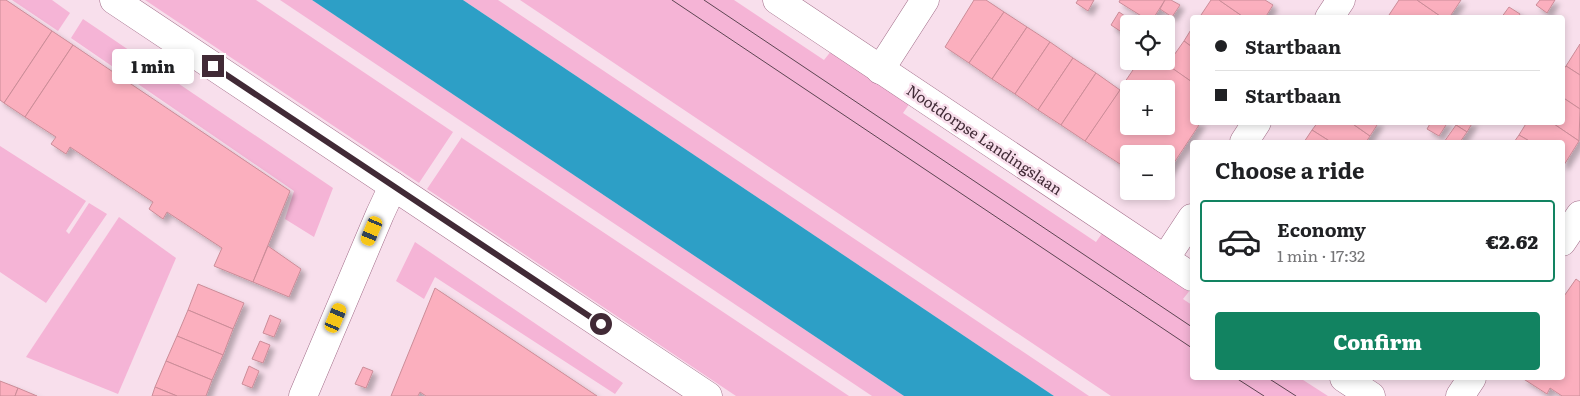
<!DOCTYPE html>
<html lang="en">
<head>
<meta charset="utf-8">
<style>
	:root { --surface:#fff; --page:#f6f6f6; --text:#202124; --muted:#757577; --line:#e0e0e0; --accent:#128361 }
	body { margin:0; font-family:Literata,serif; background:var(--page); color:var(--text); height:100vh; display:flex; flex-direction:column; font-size:19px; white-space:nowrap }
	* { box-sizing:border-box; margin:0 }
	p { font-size:16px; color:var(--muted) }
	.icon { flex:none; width:28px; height:28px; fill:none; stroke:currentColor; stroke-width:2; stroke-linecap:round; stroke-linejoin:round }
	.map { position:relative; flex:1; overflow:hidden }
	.sheet { position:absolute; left:1190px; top:140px; width:375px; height:240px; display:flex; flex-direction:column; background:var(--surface); border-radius:5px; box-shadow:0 2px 8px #0003 }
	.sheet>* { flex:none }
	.hud { position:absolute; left:1190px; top:15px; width:375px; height:110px; border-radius:5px; box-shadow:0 2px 8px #0003; display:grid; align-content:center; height:110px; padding:0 25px; background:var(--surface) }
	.tools { position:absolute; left:1120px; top:15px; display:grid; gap:10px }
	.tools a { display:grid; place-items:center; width:55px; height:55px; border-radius:5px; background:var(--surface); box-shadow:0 2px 8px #0003; font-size:25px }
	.end { position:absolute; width:22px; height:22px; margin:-11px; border:6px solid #412a36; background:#fff; box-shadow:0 0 0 2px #fff }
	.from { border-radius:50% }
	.bubble { position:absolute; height:35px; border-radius:5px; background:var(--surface); box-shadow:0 2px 8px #0003; font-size:16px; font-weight:800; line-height:35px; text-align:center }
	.car { position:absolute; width:15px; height:30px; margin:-15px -8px; border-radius:6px; box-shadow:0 0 4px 1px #0007; background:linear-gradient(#f5c518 24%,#345 0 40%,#f5c518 0 76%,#345 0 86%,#f5c518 0) }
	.hud b { display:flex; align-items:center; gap:18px; height:48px; font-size:19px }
	.hud b+b { border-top:1px solid var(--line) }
	.hud i { width:12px; height:12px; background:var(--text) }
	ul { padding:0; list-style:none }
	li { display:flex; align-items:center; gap:15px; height:82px; margin:0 10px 8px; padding:0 15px; border:2px solid var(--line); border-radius:5px }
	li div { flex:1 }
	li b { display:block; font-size:19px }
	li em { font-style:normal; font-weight:800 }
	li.on { border-color:var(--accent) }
	li>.icon { width:45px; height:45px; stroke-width:1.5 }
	h2 { padding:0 25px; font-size:22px; line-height:60px }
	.primary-button { display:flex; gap:10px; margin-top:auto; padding:10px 25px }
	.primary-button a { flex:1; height:58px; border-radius:5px; background:var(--accent); color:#fff; font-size:20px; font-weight:800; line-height:58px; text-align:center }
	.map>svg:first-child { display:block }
	.green { fill:#f5b4d6 }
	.water { fill:#2d9fc6 }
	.building { fill:#fbafbe; stroke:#cb8c98; fill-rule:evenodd; filter:url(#shadow) }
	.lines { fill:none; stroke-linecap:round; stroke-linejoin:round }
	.minor-casing { stroke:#a06b87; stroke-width:29 }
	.minor { stroke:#fff; stroke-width:28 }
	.tram { stroke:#5d4552; stroke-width:1 }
	.route { stroke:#412a36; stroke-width:6 }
	.labels { text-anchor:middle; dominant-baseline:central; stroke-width:5; stroke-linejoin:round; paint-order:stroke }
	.street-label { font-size:15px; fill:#412a36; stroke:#f8dfec }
</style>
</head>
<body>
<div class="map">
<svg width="1580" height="396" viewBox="0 0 1580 396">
	<defs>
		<filter id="shadow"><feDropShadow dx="4.5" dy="4.5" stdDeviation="2.5" flood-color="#0004"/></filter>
	</defs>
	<rect width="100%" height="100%" fill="#f8dfec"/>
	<g class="green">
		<polygon points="12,0 52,0 70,13 58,31"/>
		<polygon points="145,0 256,0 453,132 419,183"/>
		<polygon points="280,0 312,0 904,396 872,396"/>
		<polygon points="463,0 498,0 1089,396 1054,396"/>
		<polygon points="520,0 734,0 824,60 832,50 910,103 903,113 1096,242 1103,232 1191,289 1183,299 1192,305 1192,378 1300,378 1328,396 1111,396"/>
		<polygon points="83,19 333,188 314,237 285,219 294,191 71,38"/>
		<polygon points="462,137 462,138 849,396 736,396 427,189"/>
		<polygon points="0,146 86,201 66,231 69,234 89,203 107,214 46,303 0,272"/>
		<polygon points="119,217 176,258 118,394 26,357"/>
		<polygon points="415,242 623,383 615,394 435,277 424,299 396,281"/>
	</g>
	<polygon class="water" points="312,0 463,0 1054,396 904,396"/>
	<g class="building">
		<polygon points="0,0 6,0 52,31 4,103 0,100"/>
		<polygon points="974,0 986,0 1004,12 969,63 945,47"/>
		<polygon points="1078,0 1094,0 1088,11 1076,3"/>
		<polygon points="1120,0 1165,0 1151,22 1119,2"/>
		<polygon points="1165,0 1171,0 1180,5 1172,17 1160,9"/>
		<polygon points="1211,0 1219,0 1245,18 1199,18"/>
		<polygon points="1219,0 1265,0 1273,5 1265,18 1245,18"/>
		<polygon points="1399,0 1417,0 1443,18 1393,18 1389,15"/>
		<polygon points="1417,0 1461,0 1449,18 1443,18"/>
		<polygon points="1540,0 1555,0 1547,13 1536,5"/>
		<polygon points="1509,7 1520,14 1518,18 1501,18"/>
		<polygon points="1004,12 1027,27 992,79 969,63"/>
		<polygon points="1119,12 1131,20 1123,33 1111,25"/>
		<polygon points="1027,27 1050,42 1015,94 992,79"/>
		<polygon points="1192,28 1192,47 1184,41"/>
		<polygon points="52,31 73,45 25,117 4,103"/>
		<polygon points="1184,41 1192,47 1192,82 1167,65"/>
		<polygon points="1050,42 1073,58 1038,110 1015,94"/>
		<polygon points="1580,44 1580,75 1566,66"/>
		<polygon points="73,45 290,191 253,282 214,266 222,248 167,212 163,219 149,209 153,202 70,147 66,154 51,144 56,137 25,117"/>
		<polygon points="1073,58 1096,73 1061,125 1038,110"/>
		<path d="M1139,61H1162L1192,82V122H1201L1166,175V154H1129V170L1085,141ZM1129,89H1166V126H1129Z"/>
		<polygon points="1566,66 1580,75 1580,109 1562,97 1562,71"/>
		<polygon points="1096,73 1120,90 1085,141 1061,125"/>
		<polygon points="1562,97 1580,109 1579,141 1551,122 1562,122"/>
		<polygon points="1318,122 1350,122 1370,136 1366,142 1331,142 1312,130"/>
		<polygon points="1350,122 1379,122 1370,136"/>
		<polygon points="1431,122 1448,122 1439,136 1427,129"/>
		<polygon points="1458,122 1473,122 1467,132 1456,125"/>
		<polygon points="1527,122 1551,122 1579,141 1564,165 1562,164 1562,142 1531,142 1519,135"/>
		<polygon points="1456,125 1467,132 1460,142 1444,142"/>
		<polygon points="1312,130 1331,142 1304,142"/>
		<polygon points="1519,135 1531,142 1514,142"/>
		<polygon points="268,246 301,269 289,297 253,282"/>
		<polygon points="1576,279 1580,282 1580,396 1562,396 1550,388 1547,394 1522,378 1562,378 1562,299"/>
		<polygon points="198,284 244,303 233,329 188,310"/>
		<polygon points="435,288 597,396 426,396 420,392 418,396 391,396"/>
		<polygon points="188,310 233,329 223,355 177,336"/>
		<polygon points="270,315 281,320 274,337 263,333"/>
		<polygon points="177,336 223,355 212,380 166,361"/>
		<polygon points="260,341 270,345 263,363 252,359"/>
		<polygon points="166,361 212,380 206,396 177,396 155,387"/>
		<polygon points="249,366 259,371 252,388 242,384"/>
		<polygon points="363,367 373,371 366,388 355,384"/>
		<polygon points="0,381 18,388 15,396 0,396"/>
		<polygon points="155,387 177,396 152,396"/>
		<polygon points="18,388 37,396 15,396"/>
	</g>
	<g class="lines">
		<defs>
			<g id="minor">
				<polyline points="114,0 708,396"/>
				<polyline points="777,0 1192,277"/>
				<polyline points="1329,18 1341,0"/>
				<polyline points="880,70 925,0"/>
				<polyline points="1244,142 1257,122"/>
				<polyline points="1562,242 1580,215"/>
				<polyline points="1165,259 1192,218"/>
				<polyline points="1344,378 1371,396"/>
				<polyline points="303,396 380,214 393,186"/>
				<polyline points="1460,396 1472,378"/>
			</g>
		</defs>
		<use href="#minor" class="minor-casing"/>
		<use href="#minor" class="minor"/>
		<g class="tram">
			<polyline points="672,0 1192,348"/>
			<polyline points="704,0 1192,327"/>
			<polyline points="1236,378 1264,396"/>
			<polyline points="1268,378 1296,396"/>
		</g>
	</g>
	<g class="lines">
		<polyline class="route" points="213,66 601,324"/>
	</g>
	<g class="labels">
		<g class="street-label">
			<text transform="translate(985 139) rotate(34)">Nootdorpse Landingslaan</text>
		</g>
	</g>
</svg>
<div class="tools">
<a><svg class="icon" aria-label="locate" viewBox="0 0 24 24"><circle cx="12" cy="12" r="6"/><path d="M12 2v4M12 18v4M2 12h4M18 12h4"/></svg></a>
<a>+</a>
<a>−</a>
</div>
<i class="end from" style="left:601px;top:324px"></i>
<i class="end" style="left:213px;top:66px"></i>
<div class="bubble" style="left:112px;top:49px;width:82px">1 min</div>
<i class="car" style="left:372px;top:231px;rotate:203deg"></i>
<i class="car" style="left:336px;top:318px;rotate:23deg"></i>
<div class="hud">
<b><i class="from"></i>Startbaan</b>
<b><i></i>Startbaan</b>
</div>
<section class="sheet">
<h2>Choose a ride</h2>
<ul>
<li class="on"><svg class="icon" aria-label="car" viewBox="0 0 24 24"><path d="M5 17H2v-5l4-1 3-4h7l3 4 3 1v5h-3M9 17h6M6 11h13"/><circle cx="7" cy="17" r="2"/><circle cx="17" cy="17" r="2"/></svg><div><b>Economy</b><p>1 min · 17:32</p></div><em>€2.62</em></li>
</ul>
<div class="primary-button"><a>Confirm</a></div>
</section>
</div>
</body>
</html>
